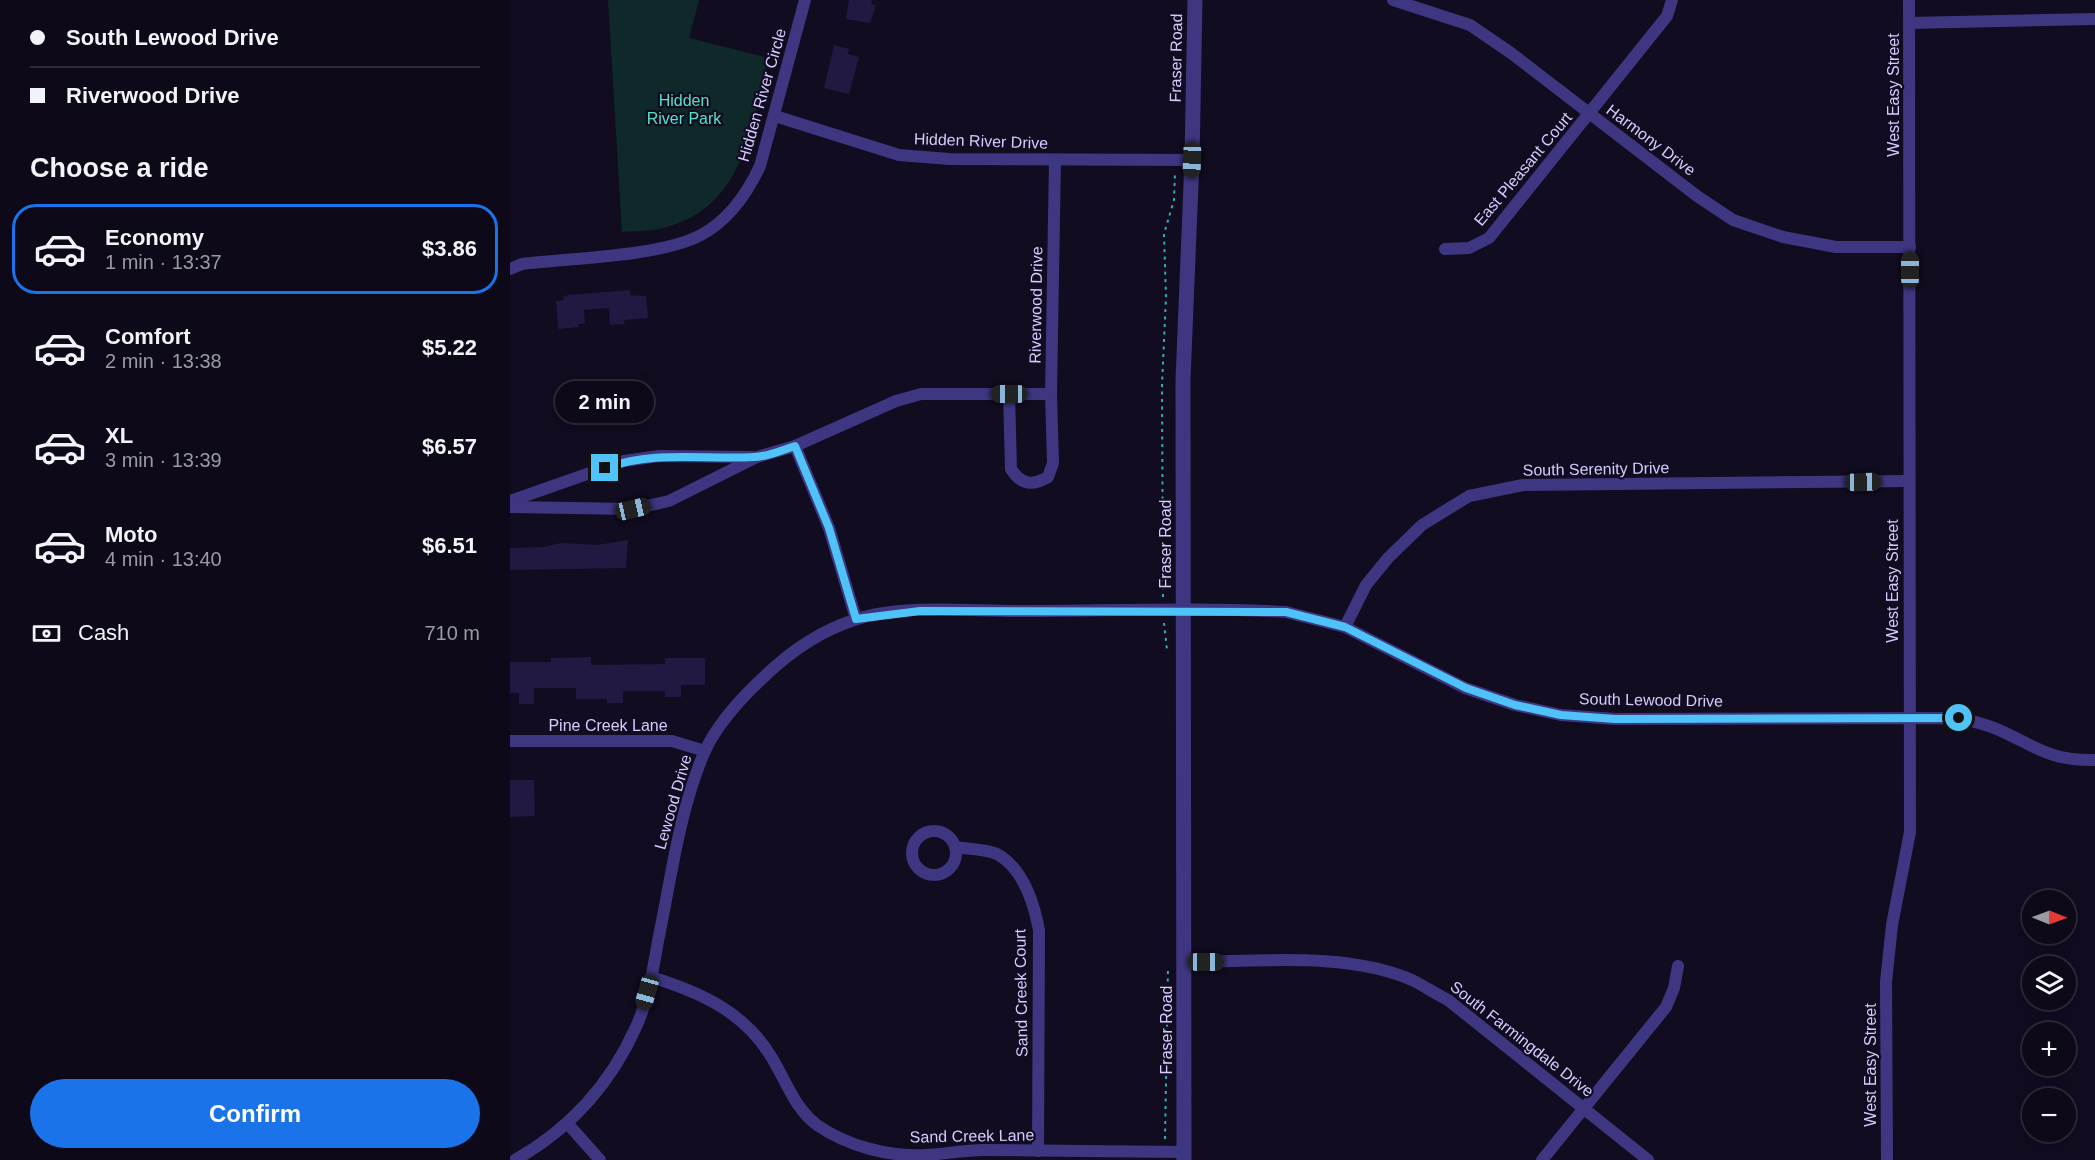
<!DOCTYPE html>
<html lang="en">
<head>
<meta charset="utf-8">
<style>
	:root { --surface:#0d0918; --page:#161221; --text:#f1f3f6; --muted:#9a9aa2; --line:#2d2a37; --accent:#1a73e8 }
	body { margin:0; font-family:Arial,sans-serif; background:var(--page); color:var(--text); height:100vh; display:flex; flex-direction:column; font-size:22px; white-space:nowrap }
	* { box-sizing:border-box; margin:0 }
	p { font-size:20px; color:var(--muted) }
	.icon { flex:none; width:33px; height:33px; fill:none; stroke:currentColor; stroke-width:2; stroke-linecap:round; stroke-linejoin:round }
	.map { position:relative; flex:1; overflow:hidden }
	.details { display:flex; flex-direction:column; background:var(--surface); width:510px }
	.details>* { flex:none }
	.top-card { display:grid; align-content:center; height:132px; padding:0 30px; background:var(--surface) }
	.needle { width:39px; rotate:91deg }
	.buttons { position:absolute; left:1512px; top:890px; display:grid; gap:12px }
	.buttons a { display:grid; place-items:center; width:54px; height:54px; border-radius:50%; background:var(--surface); box-shadow:0 3px 15px #0003,0 0 0 2px var(--line); font-size:30px }
	.end { position:absolute; width:27px; height:27px; margin:-14px; border:8px solid #4fc3f7; background:#111; box-shadow:0 0 0 3px #111 }
	.from { border-radius:50% }
	.bubble { position:absolute; height:42px; border-radius:21px; background:var(--surface); box-shadow:0 3px 15px #0003,0 0 0 2px var(--line); font-size:20px; font-weight:700; line-height:42px; text-align:center }
	.car { position:absolute; width:18px; height:36px; margin:-18px -9px; border-radius:8px; box-shadow:0 0 4px 2px #0007; background:linear-gradient(#222 24%,#8ab4d8 0 40%,#222 0 76%,#8ab4d8 0 86%,#222 0) }
	.top-card b { display:flex; align-items:center; gap:21px; height:57px; font-size:22px }
	.top-card b+b { border-top:2px solid var(--line) }
	.top-card i { width:15px; height:15px; background:var(--text) }
	ul { padding:0; list-style:none }
	li { display:flex; align-items:center; gap:18px; height:90px; margin:0 12px 9px; padding:0 18px; border:3px solid transparent; border-radius:24px }
	li div { flex:1 }
	li b { display:block; font-size:22px }
	li em { font-style:normal; font-weight:700 }
	li.active { border-color:var(--accent) }
	li>.icon { width:54px; height:54px; stroke-width:1.5 }
	h2 { padding:0 30px; font-size:27px; line-height:72px }
	.pay { display:flex; align-items:center; gap:15px; height:66px; padding:0 30px; font-size:22px }
	.pay p { margin-inline-start:auto }
	.primary-button { display:flex; gap:12px; margin-top:auto; padding:12px 30px }
	.primary-button a { flex:1; height:69px; border-radius:36px; background:var(--accent); color:#fff; font-size:24px; font-weight:700; line-height:69px; text-align:center }
	main { display:flex; flex:1; min-height:0 }
	.map>svg:first-child { display:block }
	.green { fill:#0f292a }
	.building { fill:#231841 }
	.lines { fill:none; stroke-linecap:round; stroke-linejoin:round }
	.path { stroke:#2bb2b3; stroke-width:2; stroke-dasharray:3 4.5; stroke-linecap:butt }
	.minor { stroke:#3e3680; stroke-width:12 }
	.tertiary { stroke:#3e3680; stroke-width:15 }
	.route { stroke:#4fc3f7; stroke-width:8 }
	.labels { text-anchor:middle; dominant-baseline:central; stroke-width:4.5; stroke-linejoin:round; paint-order:stroke }
	.street-label { font-size:16px; fill:#d5cbff; stroke:#110c20 }
	.park-label { font-size:16px; fill:#56e1c8; stroke:#110c20 }
</style>
</head>
<body>
<main>
<section class="details">
<div class="top-card">
<b><i class="from"></i>South Lewood Drive</b>
<b><i></i>Riverwood Drive</b>
</div>
<h2>Choose a ride</h2>
<ul>
<li class="active"><svg class="icon" aria-label="car" viewBox="0 0 24 24"><path d="M5 17H2v-5l4-1 3-4h7l3 4 3 1v5h-3M9 17h6M6 11h13"/><circle cx="7" cy="17" r="2"/><circle cx="17" cy="17" r="2"/></svg><div><b>Economy</b><p>1 min · 13:37</p></div><em>$3.86</em></li>
<li><svg class="icon" aria-label="car" viewBox="0 0 24 24"><path d="M5 17H2v-5l4-1 3-4h7l3 4 3 1v5h-3M9 17h6M6 11h13"/><circle cx="7" cy="17" r="2"/><circle cx="17" cy="17" r="2"/></svg><div><b>Comfort</b><p>2 min · 13:38</p></div><em>$5.22</em></li>
<li><svg class="icon" aria-label="car" viewBox="0 0 24 24"><path d="M5 17H2v-5l4-1 3-4h7l3 4 3 1v5h-3M9 17h6M6 11h13"/><circle cx="7" cy="17" r="2"/><circle cx="17" cy="17" r="2"/></svg><div><b>XL</b><p>3 min · 13:39</p></div><em>$6.57</em></li>
<li><svg class="icon" aria-label="car" viewBox="0 0 24 24"><path d="M5 17H2v-5l4-1 3-4h7l3 4 3 1v5h-3M9 17h6M6 11h13"/><circle cx="7" cy="17" r="2"/><circle cx="17" cy="17" r="2"/></svg><div><b>Moto</b><p>4 min · 13:40</p></div><em>$6.51</em></li>
</ul>
<div class="pay"><svg class="icon" aria-label="cash" viewBox="0 0 24 24"><path d="M3 7h18v10H3z"/><circle cx="12" cy="12" r="2"/></svg>Cash<p>710 m</p></div>
<div class="primary-button"><a>Confirm</a></div>
</section>
<div class="map">
<svg width="1585" height="1160" viewBox="0 0 1585 1160">
	<rect width="100%" height="100%" fill="#110c20"/>
	<path class="green" d="M98,0H189L179,38L259,58C241,129 234,211 149,229C137,231 124,231 112,232Z"/>
	<g class="building">
		<polygon points="339,0 362,0 361,4 366,5 360,23 336,19"/>
		<polygon points="324,45 339,49 338,54 349,57 339,94 314,88"/>
		<polygon points="120,290 120,295 136,296 138,318 114,320 115,324 100,325 99,308 74,310 75,323 68,324 69,327 48,329 46,301 54,300 53,297 58,295"/>
		<polygon points="118,540 116,568 0,570 0,548 33,547 51,543 87,545"/>
		<polygon points="81,657 81,665 155,664 155,658 195,658 195,685 171,685 171,697 155,697 155,691 113,691 113,703 97,703 97,699 66,699 66,688 24,688 24,704 9,704 9,693 0,693 0,662 41,662 41,658"/>
		<polygon points="0,780 24,780 25,816 0,817"/>
	</g>
	<g class="lines">
		<g class="path">
			<polyline points="653,597 652,385 656,297 654,234 664,200 665,172"/>
			<polyline points="654,623 657,650"/>
			<polyline points="655,1139 658,968"/>
		</g>
		<g class="minor">
			<polyline points="883,0 960,25 1001,53 1187,196 1223,220 1273,237 1326,247 1400,247"/>
			<polyline points="1399,23 1585,19"/>
			<polyline points="265,116 389,155 439,159 682,160"/>
			<polyline points="935,249 959,248 979,238 1157,16 1162,0"/>
			<path d="M0,269L12,264C61,258 149,257 191,235C219,220 237,194 250,166L295,0"/>
			<path d="M499,394L501,469C511,485 523,486 538,477L543,463L541,394"/>
			<polyline points="285,446 319,528 346,619"/>
			<polyline points="0,501 114,461 149,456 243,457"/>
			<polyline points="0,507 123,509 159,501 247,457 285,446 386,401 411,394 541,394 545,160"/>
			<polyline points="835,627 856,585 878,558 912,525 959,496 1013,485 1399,481"/>
			<polyline points="0,741 162,741 195,751"/>
			<circle cx="424" cy="853" r="22"/>
			<path d="M445,847C457,849 476,849 487,854C514,869 524,903 529,930L528,1151"/>
			<path d="M675,962C745,962 836,951 902,980C914,986 926,994 938,1000L1138,1160"/>
			<path d="M141,977C190,992 235,1012 262,1058C276,1081 285,1109 307,1125C337,1146 379,1157 415,1155C435,1154 454,1150 474,1150C541,1151 607,1151 674,1152"/>
			<polyline points="58,1124 90,1160"/>
			<path d="M5,1160C60,1129 100,1085 126,1027C138,1001 143,970 148,941C161,879 169,812 194,753C207,724 233,696 256,675C281,651 311,631 344,620C391,604 456,611 505,611C595,611 686,607 776,612L835,627L955,688L1005,705L1051,715L1105,719L1449,718C1462,721 1476,724 1489,730C1527,747 1540,761 1585,760"/>
			<polyline points="1032,1160 1156,1007 1164,988 1168,966"/>
			<polyline points="1377,1160 1376,982 1382,925 1400,832 1399,0"/>
		</g>
		<polyline class="tertiary" points="674,1160 673,380 682,160 685,0"/>
	</g>
	<g class="lines">
		<path class="route" d="M95,468C145,450 193,460 244,457C257,457 272,450 285,446L319,528L346,619L410,611L776,612L835,627L956,688L1005,705L1051,715L1105,719L1449,718"/>
	</g>
	<g class="labels">
		<g class="street-label">
			<text transform="translate(666 58) rotate(-89)">Fraser Road</text>
			<text transform="translate(252 95) rotate(-74)">Hidden River Circle</text>
			<text transform="translate(1383 95) rotate(-90)">West Easy Street</text>
			<text transform="translate(1141 140) rotate(37)">Harmony Drive</text>
			<text transform="translate(471 141) rotate(2)">Hidden River Drive</text>
			<text transform="translate(1013 169) rotate(-50)">East Pleasant Court</text>
			<text transform="translate(526 305) rotate(-89)">Riverwood Drive</text>
			<text transform="translate(1086 469) rotate(-1)">South Serenity Drive</text>
			<text transform="translate(655 544) rotate(-90)">Fraser Road</text>
			<text transform="translate(1382 581) rotate(-90)">West Easy Street</text>
			<text transform="translate(1141 700) rotate(1)">South Lewood Drive</text>
			<text x="98" y="725">Pine Creek Lane</text>
			<text transform="translate(163 802) rotate(-74)">Lewood Drive</text>
			<text transform="translate(511 993) rotate(-91)">Sand Creek Court</text>
			<text transform="translate(656 1030) rotate(-90)">Fraser Road</text>
			<text transform="translate(1012 1039) rotate(38)">South Farmingdale Drive</text>
			<text transform="translate(1360 1065) rotate(-90)">West Easy Street</text>
			<text transform="translate(462 1136) rotate(-1)">Sand Creek Lane</text>
		</g>
		<g class="park-label">
			<text x="174" y="100">Hidden<tspan x="174" dy="18">River Park</tspan></text>
		</g>
	</g>
</svg>
<div class="buttons">
<a><svg class="needle" viewBox="-14 -14 28 28"><path d="M0-13l5 13h-10z" fill="#e53935"/><path d="M0 13l5-13h-10z" fill="#9a9aa2"/></svg></a>
<a><svg class="icon" aria-label="layers" viewBox="0 0 24 24"><path d="M12 4l9 5-9 5-9-5zM3 14l9 5 9-5"/></svg></a>
<a>+</a>
<a>−</a>
</div>
<i class="end from" style="left:1449px;top:718px"></i>
<i class="end" style="left:95px;top:468px"></i>
<div class="bubble" style="left:45px;top:381px;width:99px">2 min</div>
<i class="car" style="left:682px;top:160px;rotate:182deg"></i>
<i class="car" style="left:1400px;top:270px;rotate:0deg"></i>
<i class="car" style="left:499px;top:394px;rotate:270deg"></i>
<i class="car" style="left:1353px;top:482px;rotate:89deg"></i>
<i class="car" style="left:123px;top:509px;rotate:77deg"></i>
<i class="car" style="left:696px;top:962px;rotate:90deg"></i>
<i class="car" style="left:137px;top:992px;rotate:196deg"></i>
</div>
</main>
</body>
</html>
